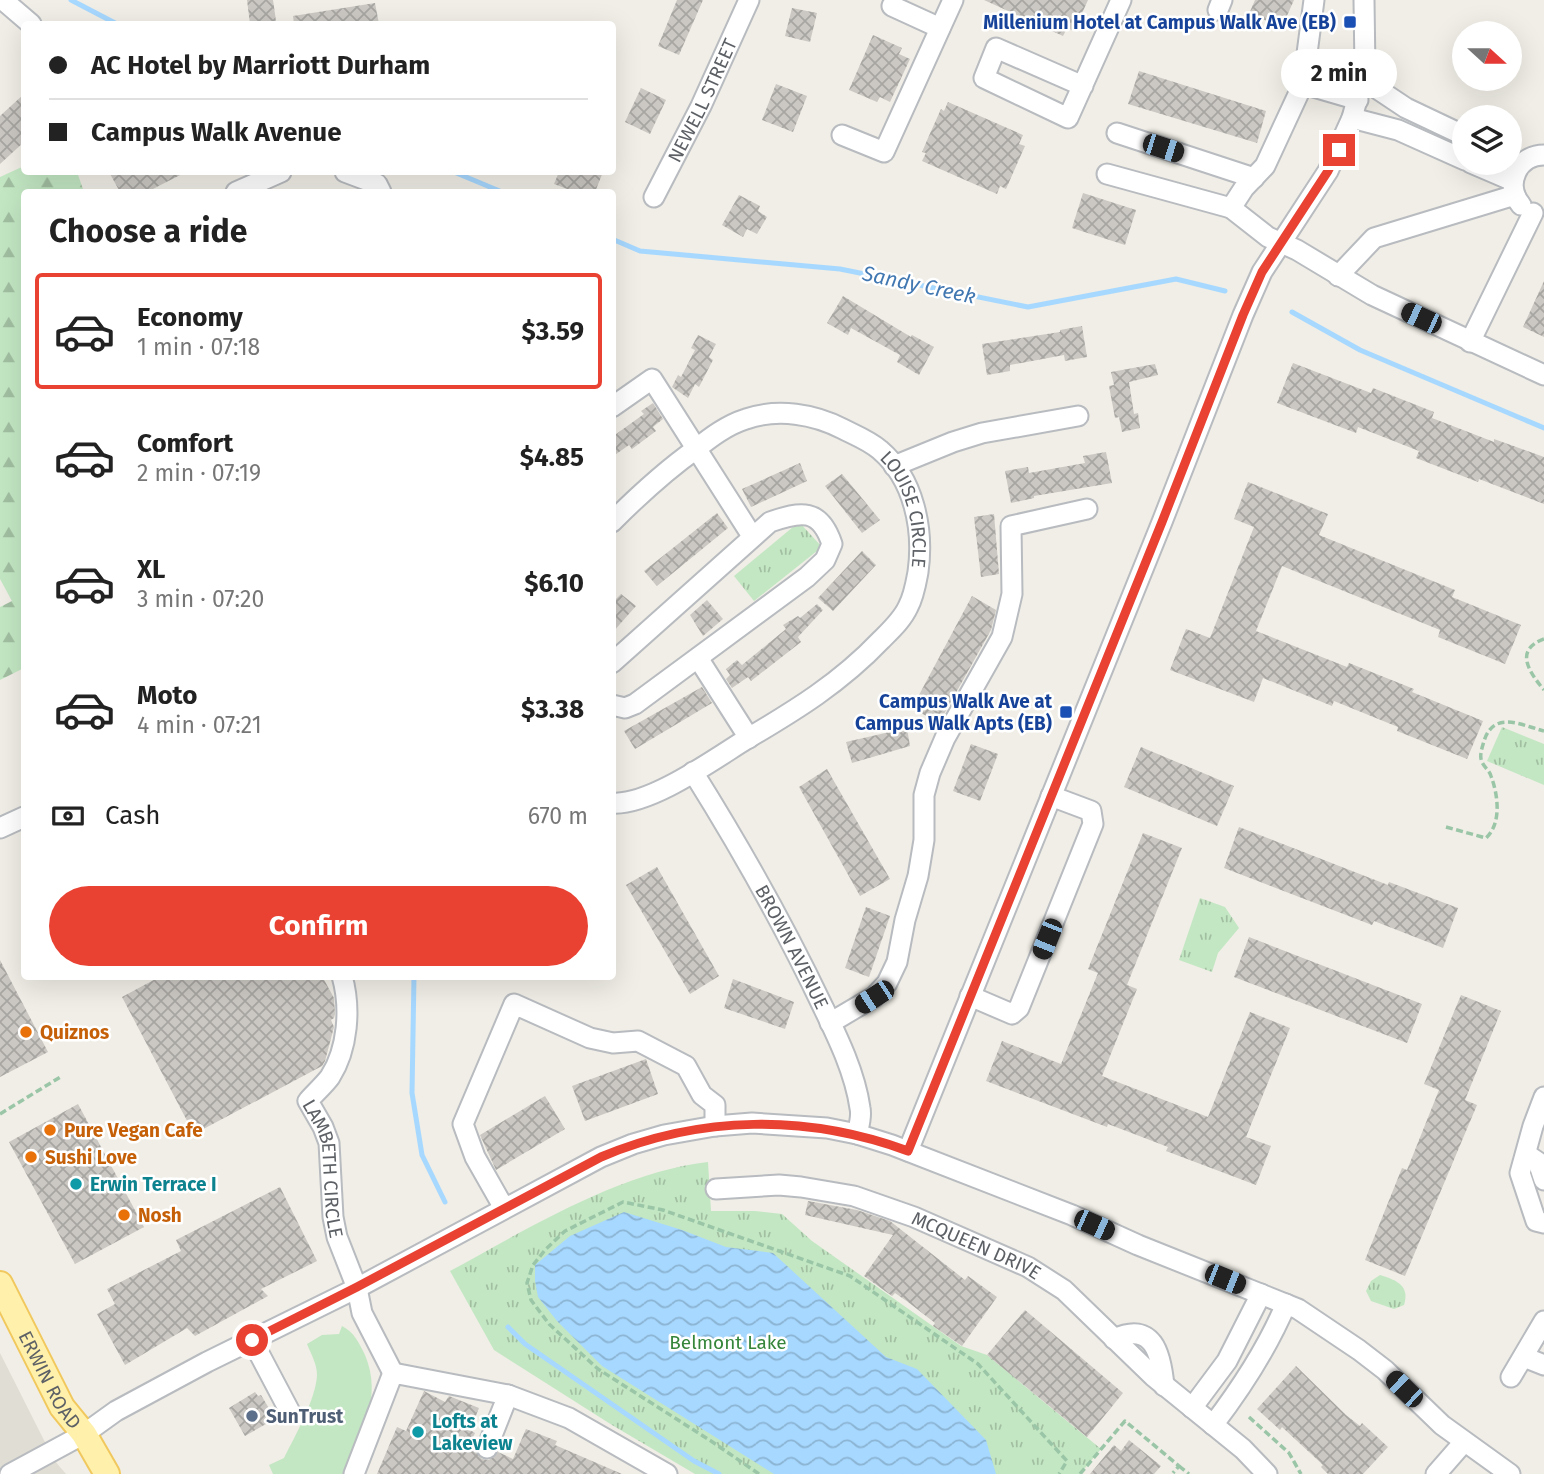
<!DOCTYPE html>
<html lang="en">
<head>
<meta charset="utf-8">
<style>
	:root { --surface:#fff; --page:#f2f2f2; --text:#222; --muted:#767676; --line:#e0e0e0; --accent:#e94233 }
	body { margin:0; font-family:"Fira Sans",sans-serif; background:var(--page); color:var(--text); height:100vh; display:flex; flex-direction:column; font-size:26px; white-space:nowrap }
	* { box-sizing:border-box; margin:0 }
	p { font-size:23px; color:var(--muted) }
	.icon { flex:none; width:38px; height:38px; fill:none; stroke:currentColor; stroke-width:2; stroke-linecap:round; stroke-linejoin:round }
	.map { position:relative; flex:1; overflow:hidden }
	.side { position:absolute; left:21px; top:189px; width:595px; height:791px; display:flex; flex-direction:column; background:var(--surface); border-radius:7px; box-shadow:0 7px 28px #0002 }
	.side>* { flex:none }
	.hud { position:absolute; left:21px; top:21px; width:595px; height:154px; border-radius:7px; box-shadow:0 7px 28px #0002; display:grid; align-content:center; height:154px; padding:0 28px; background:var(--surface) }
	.needle { width:46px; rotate:111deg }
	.fabs { position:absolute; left:1452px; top:21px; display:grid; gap:14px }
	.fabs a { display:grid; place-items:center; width:70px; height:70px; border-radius:50%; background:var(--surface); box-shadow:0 7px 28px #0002; font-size:35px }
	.end { position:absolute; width:32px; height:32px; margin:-16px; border:9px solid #e94233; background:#fff; box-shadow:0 0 0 4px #fff }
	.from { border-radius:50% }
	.bubble { position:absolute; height:49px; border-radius:24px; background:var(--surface); box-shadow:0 7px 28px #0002; font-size:23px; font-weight:700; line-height:49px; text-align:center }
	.car { position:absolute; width:21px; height:42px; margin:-21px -10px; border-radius:9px; box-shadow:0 0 5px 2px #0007; background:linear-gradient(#222 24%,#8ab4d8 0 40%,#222 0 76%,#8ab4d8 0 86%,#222 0) }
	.hud b { display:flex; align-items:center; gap:24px; height:66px; font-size:26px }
	.hud b+b { border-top:2px solid var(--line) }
	.hud i { width:18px; height:18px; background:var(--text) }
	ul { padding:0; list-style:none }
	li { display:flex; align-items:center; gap:21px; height:116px; margin:0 14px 10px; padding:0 14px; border:4px solid transparent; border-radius:7px }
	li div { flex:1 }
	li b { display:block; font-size:26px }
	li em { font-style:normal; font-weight:700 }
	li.active { border-color:var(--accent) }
	li>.icon { width:63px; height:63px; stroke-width:1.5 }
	h2 { padding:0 28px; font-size:32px; line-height:84px }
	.pay { display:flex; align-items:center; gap:18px; height:77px; padding:0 28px; font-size:26px }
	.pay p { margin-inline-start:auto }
	.primary-button { display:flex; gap:14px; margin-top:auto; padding:14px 28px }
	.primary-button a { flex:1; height:80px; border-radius:42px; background:var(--accent); color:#fff; font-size:28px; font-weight:700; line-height:80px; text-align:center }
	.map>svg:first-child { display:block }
	.education { fill:#e0ddd4 }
	.grass { fill:#c3e7c3 }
	.forest { fill:url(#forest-firs) }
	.park { fill:url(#park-tufts) }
	.water { fill:url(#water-waves) }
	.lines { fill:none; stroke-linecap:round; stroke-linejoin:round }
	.stream { stroke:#a7d8ff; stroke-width:5 }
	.building { fill:url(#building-cross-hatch) }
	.minor-casing { stroke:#b8bbbf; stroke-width:23 }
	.major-casing { stroke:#f1c85e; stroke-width:28 }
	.path { stroke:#9ac6a7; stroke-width:3.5; stroke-dasharray:7 3.5; stroke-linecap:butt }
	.minor { stroke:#fff; stroke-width:19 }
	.major { stroke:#fff1ac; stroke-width:24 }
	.route { stroke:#e94233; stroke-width:9 }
	.transit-dot { fill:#1a4fb4; stroke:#fff; stroke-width:2.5 }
	.food-dot { fill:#e8710a; stroke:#fff; stroke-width:2.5 }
	.culture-dot { fill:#0f9aa8; stroke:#fff; stroke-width:2.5 }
	.service-dot { fill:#5c6f8a; stroke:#fff; stroke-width:2.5 }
	.labels { text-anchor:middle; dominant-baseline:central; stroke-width:5; stroke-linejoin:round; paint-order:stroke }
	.transit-label { font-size:19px; font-weight:bold; fill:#164399; stroke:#fff; text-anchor:end }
	.street-label { font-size:19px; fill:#5d6166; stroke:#fff }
	.food-label { font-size:19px; font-weight:bold; fill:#c56008; stroke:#fff; text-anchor:start }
	.culture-label { font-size:19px; font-weight:bold; fill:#0d838f; stroke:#fff; text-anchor:start }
	.park-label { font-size:19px; fill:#35853a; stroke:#fff }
	.service-label { font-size:19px; font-weight:bold; fill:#4e5e75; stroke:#fff; text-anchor:start }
	.water-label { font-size:21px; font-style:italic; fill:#4278b2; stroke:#fff }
</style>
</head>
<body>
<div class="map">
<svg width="1544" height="1474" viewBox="0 0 1544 1474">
	<defs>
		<pattern id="forest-firs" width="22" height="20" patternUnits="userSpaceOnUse" patternTransform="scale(1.75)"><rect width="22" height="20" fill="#c3e7c3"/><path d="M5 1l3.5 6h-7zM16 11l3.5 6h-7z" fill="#a2bfa2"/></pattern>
		<pattern id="park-tufts" width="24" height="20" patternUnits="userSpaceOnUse" patternTransform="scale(1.75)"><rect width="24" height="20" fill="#c3e7c3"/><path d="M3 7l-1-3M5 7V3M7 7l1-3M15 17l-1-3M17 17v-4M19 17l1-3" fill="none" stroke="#a2bfa2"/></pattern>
		<pattern id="water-waves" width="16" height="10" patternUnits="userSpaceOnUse" patternTransform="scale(1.75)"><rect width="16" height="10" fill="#a7d8ff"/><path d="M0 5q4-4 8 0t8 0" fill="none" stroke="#8bb3d2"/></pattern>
		<pattern id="building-cross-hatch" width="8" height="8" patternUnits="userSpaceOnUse" patternTransform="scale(1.75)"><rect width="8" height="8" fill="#cbc8c3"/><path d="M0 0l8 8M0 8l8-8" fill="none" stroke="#a8a6a2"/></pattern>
	</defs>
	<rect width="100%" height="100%" fill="#f0eee6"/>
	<polygon class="education" points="0,1353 54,1460 66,1474 0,1474"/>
	<path class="grass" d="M342,1326C355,1333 359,1343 365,1355C383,1398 361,1434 345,1474H273L269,1465L284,1458C295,1436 316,1399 317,1375C317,1364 311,1354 307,1344L322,1335L339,1334Z"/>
	<polygon class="forest" points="24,166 24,172 77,172 84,192 24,192 24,668 0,680 0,607 12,601 0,579 0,177"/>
	<g class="park">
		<polygon points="799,522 822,547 754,601 734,576"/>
		<polygon points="1502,727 1544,744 1544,785 1487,761"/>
		<polygon points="1200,898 1225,907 1239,928 1218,953 1212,972 1179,960"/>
		<path d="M708,1162L711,1211H755L782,1214L812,1241L961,1346L987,1355L1101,1449L1080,1474H695L612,1425L494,1350L450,1271C527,1229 620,1172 708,1162Z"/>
		<path d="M1380,1275C1397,1280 1410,1286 1404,1305L1394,1309L1371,1301L1366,1291L1371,1281Z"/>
	</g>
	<polygon class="water" points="624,1212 682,1230 726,1247 773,1253 886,1357 917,1369 986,1440 996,1474 774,1474 602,1366 557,1321 538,1297 535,1281 535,1265 570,1236"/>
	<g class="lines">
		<g class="stream">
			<polyline points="71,0 117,24"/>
			<polyline points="454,172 502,192"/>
			<polyline points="612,239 640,251 840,269 1028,307 1176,279 1225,291"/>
			<polyline points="1292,312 1360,350 1544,428"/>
			<polyline points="414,976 412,1093 422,1155 445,1202"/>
			<polyline points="508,1327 525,1344 694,1461 719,1474"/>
		</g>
	</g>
	<g class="building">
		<polygon points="247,0 273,0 276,21 250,24"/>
		<polygon points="677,0 703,0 679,55 658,46"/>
		<polygon points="984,0 1088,0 1074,31 1067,28 1063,36"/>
		<polygon points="1255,0 1294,0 1282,27 1249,14"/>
		<polygon points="375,3 379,24 294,24 293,16"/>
		<polygon points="792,8 817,13 810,42 785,36"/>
		<polygon points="873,35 902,48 899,54 910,59 890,102 880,97 877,102 849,90"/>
		<polygon points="1139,71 1266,111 1257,143 1128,104"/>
		<polygon points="776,84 807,96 793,132 762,120"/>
		<polygon points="641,88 666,100 650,134 625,122"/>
		<polygon points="24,94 24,142 0,164 0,116"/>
		<polygon points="948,102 1023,135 1019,144 1025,146 1006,189 1000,186 997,194 922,161 926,153 922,152 928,138 941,109 944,111"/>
		<polygon points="109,172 186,172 147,192 120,192"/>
		<polygon points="559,172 603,172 595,192 575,192 554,184"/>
		<polygon points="1083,193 1136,210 1125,245 1072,228"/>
		<polygon points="739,195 760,206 758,211 767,217 757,234 747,229 743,237 722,225"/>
		<polygon points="1544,281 1544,337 1523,327"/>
		<polygon points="843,296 911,337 912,335 934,347 919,375 897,362 900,355 851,328 848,335 827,323"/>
		<polygon points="1082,326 1087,357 1065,361 1064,355 1010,365 1010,371 987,375 982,344 1060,332 1060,330"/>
		<polygon points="698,335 716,344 709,357 713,360 699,387 695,384 688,398 672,387 678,375 681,377 695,350 691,348"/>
		<polygon points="1293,363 1371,393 1373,388 1434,412 1432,418 1494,442 1494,439 1544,457 1544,504 1479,479 1478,482 1416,458 1419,451 1358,427 1356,433 1277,403"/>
		<polygon points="1155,364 1158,375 1129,382 1134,414 1138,413 1140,428 1122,432 1119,417 1115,418 1109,386 1114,385 1111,372"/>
		<polygon points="653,403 663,419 653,427 656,431 632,449 629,445 612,457 612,437 644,414 641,411"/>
		<polygon points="1106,452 1112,483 1034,496 1034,498 1011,503 1005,471 1028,467 1029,473 1085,463 1083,456"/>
		<polygon points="800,463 807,481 751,507 742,489"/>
		<polygon points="842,474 880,520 862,533 825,486"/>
		<polygon points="1248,482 1328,514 1319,535 1455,590 1452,597 1521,625 1505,664 1438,637 1440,630 1282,566 1256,631 1347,667 1349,663 1414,689 1412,692 1483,721 1467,759 1397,731 1398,727 1334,701 1332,706 1263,678 1254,702 1170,670 1186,629 1210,638 1254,527 1234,519"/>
		<polygon points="717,513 728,528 657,586 644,571"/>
		<polygon points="994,514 999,574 981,577 974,517"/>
		<polygon points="862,551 876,565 833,611 818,598"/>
		<polygon points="621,594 636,606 612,633 612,603"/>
		<polygon points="972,596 996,610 991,630 939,723 912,708"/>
		<polygon points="707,600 723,619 703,636 690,615"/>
		<polygon points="817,604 823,610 798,637 801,642 751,681 748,677 732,688 726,679 730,675 726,669 737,660 742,665 786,629 783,625 798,616 800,618"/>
		<polygon points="702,687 712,703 635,749 624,731"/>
		<polygon points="907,728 910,746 852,763 846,742"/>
		<polygon points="971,744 998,754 980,801 953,791"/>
		<polygon points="1141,747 1234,786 1217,826 1124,787"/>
		<polygon points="827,769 890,879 860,896 799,787"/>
		<polygon points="1239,827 1388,885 1389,882 1458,908 1443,948 1374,921 1372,925 1224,868"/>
		<polygon points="1143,833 1182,848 1127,985 1137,989 1102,1076 1208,1117 1250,1012 1290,1028 1246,1137 1271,1146 1256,1185 1166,1151 1168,1147 1108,1124 1107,1127 986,1081 1002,1041 1061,1064 1098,973 1088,969"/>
		<polygon points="657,867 719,976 690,994 626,885"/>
		<polygon points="866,907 890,916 869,977 845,968"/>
		<polygon points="1249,937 1422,1004 1407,1043 1234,977"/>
		<polygon points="0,960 48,1052 0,1077"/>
		<polygon points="161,976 322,976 334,998 335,1014 334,1018 331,1020 334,1027 325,1061 322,1066 194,1134 122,997"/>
		<polygon points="733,979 794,1002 785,1029 724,1008"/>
		<polygon points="1461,995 1501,1011 1465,1100 1477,1105 1405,1276 1365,1260 1402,1168 1407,1170 1439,1090 1424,1084"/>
		<polygon points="646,1059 658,1094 585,1121 572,1086"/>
		<polygon points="545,1096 565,1129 496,1170 480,1135"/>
		<polygon points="78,1104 144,1227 75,1264 9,1142"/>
		<polygon points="280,1187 317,1261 261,1289 268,1296 195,1336 187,1328 125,1365 97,1314 115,1304 107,1289 181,1251 176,1240"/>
		<polygon points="808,1201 857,1210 890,1221 965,1280 968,1276 997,1297 962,1346 933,1326 935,1323 908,1302 895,1293 892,1296 864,1276 893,1235 805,1215"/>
		<polygon points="1025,1310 1123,1393 1087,1437 987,1355"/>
		<polygon points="1296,1366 1346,1415 1360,1426 1362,1423 1388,1447 1363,1474 1328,1474 1321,1467 1323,1465 1282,1427 1280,1430 1257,1409"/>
		<polygon points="424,1391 445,1402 449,1396 479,1408 470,1430 475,1433 471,1441 476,1443 475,1450 482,1459 489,1460 498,1452 513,1459 526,1429 557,1441 555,1445 622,1474 377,1474 397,1427 406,1431"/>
		<polygon points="255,1392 258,1396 261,1395 270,1410 268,1411 273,1420 245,1436 229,1408"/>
		<polygon points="1129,1440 1161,1466 1154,1474 1090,1474 1114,1445 1121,1451"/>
	</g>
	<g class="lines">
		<defs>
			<g id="minor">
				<polyline points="3,0 31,24"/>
				<polyline points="892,6 940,28"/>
				<polyline points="1218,10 1222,0"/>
				<polyline points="1364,80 1406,108 1465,136"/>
				<polyline points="1303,84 1314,0"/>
				<polyline points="1083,86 996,48 984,78 1068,118 1121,0"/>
				<polyline points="1358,100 1303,84 1265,166 1244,188 1231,208 1268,237 1297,250 1372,295 1544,375"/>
				<polyline points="1352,118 1398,130 1465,160"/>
				<polyline points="1117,133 1254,178"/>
				<polyline points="842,135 884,152 953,0"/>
				<polyline points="1471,163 1513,181"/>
				<polyline points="345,172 377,184 381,192"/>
				<polyline points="1107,174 1231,208"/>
				<polyline points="236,192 281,172"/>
				<path id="s1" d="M654,197L701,106L749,0"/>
				<path d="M1521,205C1504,185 1517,155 1544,155"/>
				<polyline points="1338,276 1374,238 1515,195"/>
				<polyline points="1470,342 1533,213"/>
				<polyline points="612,407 652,379 752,536"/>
				<polyline points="894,466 953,442 982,433 1078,416"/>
				<path id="s2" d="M612,522C639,495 665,471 696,449C711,437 727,425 746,419C778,408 814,414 843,429C855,435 870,441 880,450C914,479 924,529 918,572C916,583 914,596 908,607C902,620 891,630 881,640C840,683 796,710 745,740C713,760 649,806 612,803"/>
				<polyline points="698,658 749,738"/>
				<path d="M612,663L770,522C801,511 820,508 832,544L825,560L807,577L635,704L625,708L612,705"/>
				<path id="s3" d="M693,772C740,847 785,927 823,1007C838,1038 855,1073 860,1108C862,1117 859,1125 857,1134"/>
				<polyline points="0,828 24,817"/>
				<path id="s4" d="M342,976C351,1008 348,1049 330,1077C324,1085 315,1093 308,1101L323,1127L329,1143L333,1217L337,1237L357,1288L362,1313L393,1373"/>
				<polyline points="970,996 1012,1014 1019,1008 1093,824 1091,811 1051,796"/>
				<polyline points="830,1023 874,997 887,983 897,962 905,920 918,876 924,840 924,795 930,773 945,738 1002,637 1012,594 1011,526 1087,509"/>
				<polyline points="1544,1097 1533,1126 1520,1173 1536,1221 1544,1223"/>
				<polyline points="908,1151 1162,522 1243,315 1262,272 1328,171 1352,118 1365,70 1364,0"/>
				<polyline points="1526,1154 1538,1162 1544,1180"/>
				<path id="s5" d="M716,1189L779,1185L801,1187L854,1196L914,1217L1028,1267L1064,1290L1153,1376L1243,1449L1267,1474"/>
				<polyline points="504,1208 475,1157 463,1124 514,1004 590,1038 613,1043 638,1041 686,1066 702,1095 715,1105 715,1126"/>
				<path d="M1114,1339C1153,1321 1161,1353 1164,1386"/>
				<polyline points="252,1340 290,1412"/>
				<polyline points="1524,1357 1544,1365"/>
				<polyline points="1511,1377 1544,1321"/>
				<polyline points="1192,1408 1227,1361 1261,1294"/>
				<path d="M1213,1425C1242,1387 1267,1349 1286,1304"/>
				<polyline points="487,1448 508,1395"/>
				<polyline points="10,1474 84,1434 116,1411 207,1362 357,1288 601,1157 633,1144 664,1135 715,1126 752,1123 827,1128 857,1134 892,1145 1072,1215 1138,1245 1298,1309 1359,1350 1385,1370 1442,1425 1510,1474"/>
				<polyline points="354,1474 393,1373 508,1395 569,1418 667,1474"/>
				<polyline points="1436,1474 1464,1442"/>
			</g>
			<g id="major">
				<path id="s6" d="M0,1284L62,1407L84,1434L107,1474"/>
			</g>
		</defs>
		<use href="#minor" class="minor-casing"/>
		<use href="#major" class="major-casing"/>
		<g class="path">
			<path d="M1544,639C1513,650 1530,673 1544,690"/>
			<path d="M1446,827L1486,838C1502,823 1498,795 1491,776C1489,770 1484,767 1482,762C1479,756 1482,748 1484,741C1494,710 1521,725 1544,731"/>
			<polyline points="0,1114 62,1076"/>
			<polyline points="1249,1417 1289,1453 1301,1474"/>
			<polyline points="1179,1466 1189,1474"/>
			<polyline points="759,1474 711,1441 598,1369 549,1324 531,1300 527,1283 533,1265 545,1250 565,1231 623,1202 663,1210 850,1276 978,1364 1067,1461 1059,1474"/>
			<polyline points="1080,1474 1125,1421 1179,1466 1173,1473"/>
		</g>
		<use href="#minor" class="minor"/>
		<use href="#major" class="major"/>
	</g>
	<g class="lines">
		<path class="route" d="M252,1340L357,1287L601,1157C700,1115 807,1114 908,1151L1162,522L1243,315L1262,272L1328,171L1339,150"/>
	</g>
	<g class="transit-dot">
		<rect x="1343" y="15" width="14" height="14" rx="3.5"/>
		<rect x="1059" y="705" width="14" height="14" rx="3.5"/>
	</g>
	<g class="food-dot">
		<circle cx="26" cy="1032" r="7"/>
		<circle cx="50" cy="1130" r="7"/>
		<circle cx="31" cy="1157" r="7"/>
		<circle cx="124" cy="1215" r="7"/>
	</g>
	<g class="culture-dot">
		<circle cx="76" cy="1184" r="7"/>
		<circle cx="418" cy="1432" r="7"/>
	</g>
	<circle class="service-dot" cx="252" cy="1416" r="7"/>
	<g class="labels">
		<g class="transit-label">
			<text x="1336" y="22">Millenium Hotel at Campus Walk Ave (EB)</text>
			<text x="1052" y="701">Campus Walk Ave at<tspan x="1052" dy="22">Campus Walk Apts (EB)</tspan></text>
		</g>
		<g class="street-label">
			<text stroke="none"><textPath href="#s1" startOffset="108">NEWELL STREET</textPath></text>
			<text stroke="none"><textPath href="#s2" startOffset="380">LOUISE CIRCLE</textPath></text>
			<text stroke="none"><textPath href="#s3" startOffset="201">BROWN AVENUE</textPath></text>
			<text stroke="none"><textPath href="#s4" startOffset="208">LAMBETH CIRCLE</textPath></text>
			<text stroke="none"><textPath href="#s5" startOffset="271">MCQUEEN DRIVE</textPath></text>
			<text stroke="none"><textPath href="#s6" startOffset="108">ERWIN ROAD</textPath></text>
		</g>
		<g class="food-label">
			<text x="40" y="1032">Quiznos</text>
			<text x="64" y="1130">Pure Vegan Cafe</text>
			<text x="45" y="1157">Sushi Love</text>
			<text x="138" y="1215">Nosh</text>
		</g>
		<g class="culture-label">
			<text x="90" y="1184">Erwin Terrace I</text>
			<text x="432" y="1421">Lofts at<tspan x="432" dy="22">Lakeview</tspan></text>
		</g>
		<g class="park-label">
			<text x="728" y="1342">Belmont Lake</text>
		</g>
		<g class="service-label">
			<text x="266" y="1416">SunTrust</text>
		</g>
		<g class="water-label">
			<text transform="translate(919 285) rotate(12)">Sandy Creek</text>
		</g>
	</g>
</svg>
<div class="fabs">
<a><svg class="needle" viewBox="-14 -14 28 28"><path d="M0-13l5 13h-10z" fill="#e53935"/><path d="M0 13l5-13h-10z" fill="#767676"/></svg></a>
<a><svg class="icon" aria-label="layers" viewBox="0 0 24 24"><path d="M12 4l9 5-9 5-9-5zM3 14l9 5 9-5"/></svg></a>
</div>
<i class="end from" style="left:252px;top:1340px"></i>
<i class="end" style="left:1339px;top:150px"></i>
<div class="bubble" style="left:1281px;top:49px;width:116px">2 min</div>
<i class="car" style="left:1163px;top:148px;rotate:108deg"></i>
<i class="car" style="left:1421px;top:318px;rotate:295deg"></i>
<i class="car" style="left:1047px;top:939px;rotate:202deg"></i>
<i class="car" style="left:874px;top:997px;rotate:237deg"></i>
<i class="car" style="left:1094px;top:1225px;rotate:114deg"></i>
<i class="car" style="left:1225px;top:1279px;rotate:112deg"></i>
<i class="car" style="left:1404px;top:1389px;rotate:314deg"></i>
<div class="hud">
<b><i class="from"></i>AC Hotel by Marriott Durham</b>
<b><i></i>Campus Walk Avenue</b>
</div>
<section class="side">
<h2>Choose a ride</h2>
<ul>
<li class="active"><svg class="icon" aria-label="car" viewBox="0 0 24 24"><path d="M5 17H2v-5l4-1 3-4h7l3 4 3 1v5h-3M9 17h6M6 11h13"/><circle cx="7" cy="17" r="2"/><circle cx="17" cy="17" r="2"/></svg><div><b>Economy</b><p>1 min · 07:18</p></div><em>$3.59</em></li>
<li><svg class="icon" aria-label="car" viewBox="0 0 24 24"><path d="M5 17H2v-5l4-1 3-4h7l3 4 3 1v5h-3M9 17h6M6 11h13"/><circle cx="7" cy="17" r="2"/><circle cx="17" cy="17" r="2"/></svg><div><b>Comfort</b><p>2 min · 07:19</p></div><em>$4.85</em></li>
<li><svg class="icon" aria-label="car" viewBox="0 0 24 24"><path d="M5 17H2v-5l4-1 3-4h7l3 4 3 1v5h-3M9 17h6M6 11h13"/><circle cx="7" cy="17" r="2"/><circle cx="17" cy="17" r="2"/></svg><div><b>XL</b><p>3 min · 07:20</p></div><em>$6.10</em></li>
<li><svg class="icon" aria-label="car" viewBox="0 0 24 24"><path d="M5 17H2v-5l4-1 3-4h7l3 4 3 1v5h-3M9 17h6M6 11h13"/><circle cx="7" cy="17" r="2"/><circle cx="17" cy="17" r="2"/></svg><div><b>Moto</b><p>4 min · 07:21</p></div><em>$3.38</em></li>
</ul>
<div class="pay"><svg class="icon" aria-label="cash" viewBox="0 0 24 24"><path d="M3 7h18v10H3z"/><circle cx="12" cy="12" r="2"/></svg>Cash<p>670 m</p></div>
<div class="primary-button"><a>Confirm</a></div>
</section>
</div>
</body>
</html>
